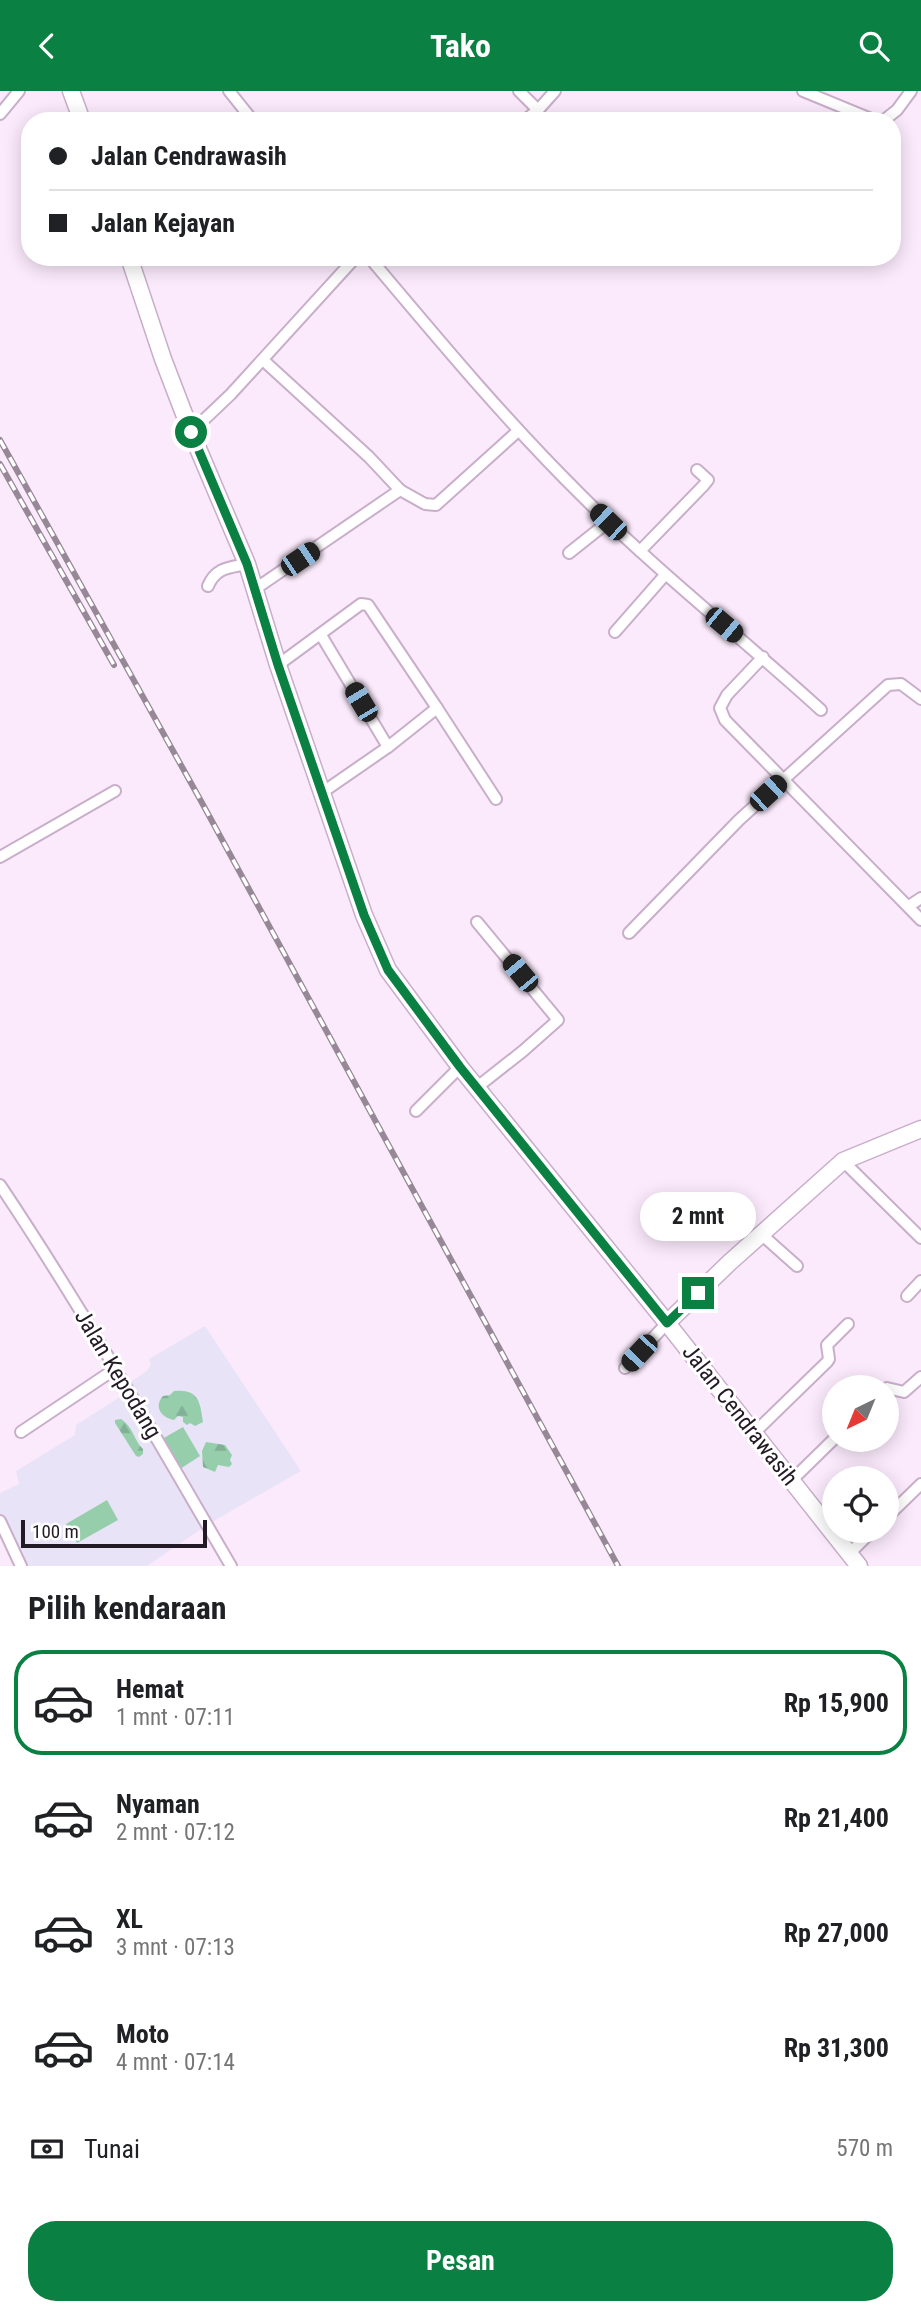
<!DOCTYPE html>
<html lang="id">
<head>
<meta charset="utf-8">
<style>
	:root { --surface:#fff; --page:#f6f6f6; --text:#202124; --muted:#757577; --line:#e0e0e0; --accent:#0b8043 }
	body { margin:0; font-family:"Roboto Condensed",sans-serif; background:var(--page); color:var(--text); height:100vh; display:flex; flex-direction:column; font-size:26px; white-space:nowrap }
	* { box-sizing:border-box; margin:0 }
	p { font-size:23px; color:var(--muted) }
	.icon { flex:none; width:38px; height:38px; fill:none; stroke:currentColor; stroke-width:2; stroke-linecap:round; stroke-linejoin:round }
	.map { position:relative; height:1475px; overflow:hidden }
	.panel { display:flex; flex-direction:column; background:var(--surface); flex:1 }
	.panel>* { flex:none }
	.hud { position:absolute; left:21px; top:21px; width:880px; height:154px; border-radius:28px; box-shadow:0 4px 18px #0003; display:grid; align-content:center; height:154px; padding:0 28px; background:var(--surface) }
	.needle { width:46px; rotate:223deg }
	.controls { position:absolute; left:822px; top:1284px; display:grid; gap:14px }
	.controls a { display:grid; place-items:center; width:77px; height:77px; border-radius:50%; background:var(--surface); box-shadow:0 4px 18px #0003; font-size:35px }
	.scale { position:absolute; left:21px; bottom:18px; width:186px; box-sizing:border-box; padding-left:7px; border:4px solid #241a25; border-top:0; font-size:19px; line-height:24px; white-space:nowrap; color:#241a25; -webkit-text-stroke:5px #fff; paint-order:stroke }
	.end { position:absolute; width:32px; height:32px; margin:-16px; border:9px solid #0b8043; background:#fff; box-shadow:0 0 0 4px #fff }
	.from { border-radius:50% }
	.bubble { position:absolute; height:49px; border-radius:24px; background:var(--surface); box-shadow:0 4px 18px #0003; font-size:23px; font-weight:700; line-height:49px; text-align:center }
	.car { position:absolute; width:21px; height:42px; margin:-21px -10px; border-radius:9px; box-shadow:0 0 5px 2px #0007; background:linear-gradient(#222 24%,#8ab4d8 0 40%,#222 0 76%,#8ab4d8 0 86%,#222 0) }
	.hud b { display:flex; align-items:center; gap:24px; height:66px; font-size:26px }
	.hud b+b { border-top:2px solid var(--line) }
	.hud i { width:18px; height:18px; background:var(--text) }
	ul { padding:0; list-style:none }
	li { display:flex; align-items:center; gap:21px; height:105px; margin:0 14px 10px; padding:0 14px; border:4px solid transparent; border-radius:28px }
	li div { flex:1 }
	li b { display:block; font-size:26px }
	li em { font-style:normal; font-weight:700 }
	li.on { border-color:var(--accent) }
	li>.icon { width:63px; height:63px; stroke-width:1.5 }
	h2 { padding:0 28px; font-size:32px; line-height:84px }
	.pay { display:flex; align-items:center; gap:18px; height:77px; padding:0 28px; font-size:26px }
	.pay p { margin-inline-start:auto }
	.cta { display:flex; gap:14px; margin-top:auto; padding:14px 28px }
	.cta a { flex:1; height:80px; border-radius:28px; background:var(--accent); color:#fff; font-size:28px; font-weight:700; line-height:80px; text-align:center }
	header { display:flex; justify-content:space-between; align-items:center; height:91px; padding:0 28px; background:var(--accent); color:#fff; font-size:32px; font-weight:700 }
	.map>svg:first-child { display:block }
	.education { fill:#e9e3f8 }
	.forest { fill:url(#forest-firs) }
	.pitch { fill:#96ceac }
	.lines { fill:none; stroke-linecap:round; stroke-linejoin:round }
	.minor-casing { stroke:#c9aeca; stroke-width:14 }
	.secondary-casing { stroke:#c9aeca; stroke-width:19 }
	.minor { stroke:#fff; stroke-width:10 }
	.secondary { stroke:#fff; stroke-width:16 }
	.rail-casing { stroke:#968897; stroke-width:6 }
	.rail { stroke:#fff; stroke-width:3.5; stroke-dasharray:10; stroke-linecap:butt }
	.route { stroke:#0b8043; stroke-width:9 }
	.labels { text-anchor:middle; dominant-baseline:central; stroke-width:6; stroke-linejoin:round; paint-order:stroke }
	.street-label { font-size:23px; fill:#241a25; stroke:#fff }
</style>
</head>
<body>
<header><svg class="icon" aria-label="back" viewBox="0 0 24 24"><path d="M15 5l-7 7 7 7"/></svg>Tako<svg class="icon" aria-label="search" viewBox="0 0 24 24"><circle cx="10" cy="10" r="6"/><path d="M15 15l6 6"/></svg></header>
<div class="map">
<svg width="921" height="1475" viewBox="0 0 921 1475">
	<defs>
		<pattern id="forest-firs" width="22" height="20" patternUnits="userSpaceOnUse" patternTransform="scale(1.75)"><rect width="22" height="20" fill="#96ceac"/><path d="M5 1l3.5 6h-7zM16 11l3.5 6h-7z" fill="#81b094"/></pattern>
	</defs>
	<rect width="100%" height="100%" fill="#fbeafc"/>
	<polygon class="education" points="205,1235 301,1380 207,1434 147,1475 27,1475 23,1461 0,1422 0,1402 19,1393 16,1380 75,1344 76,1334 129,1300 126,1294 147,1280 151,1273 149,1268"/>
	<g class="forest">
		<path d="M174,1300C198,1298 200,1309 203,1331L195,1335L190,1332L187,1334L183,1331V1326L178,1325L174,1329C162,1327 153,1316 163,1305L170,1304Z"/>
		<path d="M121,1328C134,1337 133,1348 143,1358V1363L139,1366L136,1365L115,1332V1329Z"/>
		<polygon points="206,1351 225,1354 232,1364 230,1369 232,1373 229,1376 218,1374 215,1381 203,1376 202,1360"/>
	</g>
	<g class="pitch">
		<polygon points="183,1336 200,1365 180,1378 162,1348"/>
		<polygon points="107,1409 118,1429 77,1452 66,1433"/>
	</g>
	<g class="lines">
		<defs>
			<g id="minor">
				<polyline points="229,0 253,30"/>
				<polyline points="519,0 538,19"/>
				<polyline points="803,0 876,30"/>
				<polyline points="0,23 19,0"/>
				<polyline points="524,30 538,19 555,0"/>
				<polyline points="883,30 897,19 911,0"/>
				<path d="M369,166C438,248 506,330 582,405C658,481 742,547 821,619"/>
				<polyline points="191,341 231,303 356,166"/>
				<polyline points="400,399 425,413 436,414 518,340"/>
				<polyline points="640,460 704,394 708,389 697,379"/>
				<polyline points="569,462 608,431"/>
				<path d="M208,495C216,476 229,477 247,473"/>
				<polyline points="255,498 400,399 369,366 263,269"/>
				<polyline points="615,541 665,484"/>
				<polyline points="321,544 388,656"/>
				<polyline points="763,566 727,604 720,617 725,629 921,829"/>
				<polyline points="278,574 361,513 368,514 437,617 388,656 323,701"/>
				<polyline points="437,617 496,708"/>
				<polyline points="0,766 115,700"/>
				<polyline points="909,815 921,807"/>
				<polyline points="629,842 739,729 888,594 901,593 921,608"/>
				<polyline points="476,997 523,960 558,929 477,831"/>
				<polyline points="416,1020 460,976"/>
				<polyline points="843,1070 921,1147"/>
				<path d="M0,1094C83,1218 156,1347 231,1475"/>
				<polyline points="761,1143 797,1175"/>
				<polyline points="907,1205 921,1190"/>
				<polyline points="625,1277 667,1232"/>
				<polyline points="887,1297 904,1301 921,1286"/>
				<polyline points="21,1341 115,1278"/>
				<polyline points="754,1342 827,1271 829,1268 827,1254 848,1233"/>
				<polyline points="791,1390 835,1347"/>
				<polyline points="887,1426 921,1393"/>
				<polyline points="0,1430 21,1475"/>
				<polyline points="849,1463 872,1440"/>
			</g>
			<g id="secondary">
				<polyline points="71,0 82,30"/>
				<polyline points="129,166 163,268 191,341 247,473 278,574 364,824 388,879 460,976 667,1232 859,1475"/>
				<polyline points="667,1232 729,1172 843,1070 921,1038"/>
			</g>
		</defs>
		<use href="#minor" class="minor-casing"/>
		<use href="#secondary" class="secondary-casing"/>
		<use href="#minor" class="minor"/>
		<use href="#secondary" class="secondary"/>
		<defs>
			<g id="rail">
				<polyline points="0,349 201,710 618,1475"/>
				<polyline points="0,373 114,574"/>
			</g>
		</defs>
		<use href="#rail" class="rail-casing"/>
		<use href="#rail" class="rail"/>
	</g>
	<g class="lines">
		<polyline class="route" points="191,341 247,473 278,574 364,824 388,879 460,976 667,1232 698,1202"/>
	</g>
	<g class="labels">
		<g class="street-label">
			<text transform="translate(118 1283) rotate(59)">Jalan Kepodang</text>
			<text transform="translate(740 1324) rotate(52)">Jalan Cendrawasih</text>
		</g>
	</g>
</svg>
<div class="controls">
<a><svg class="needle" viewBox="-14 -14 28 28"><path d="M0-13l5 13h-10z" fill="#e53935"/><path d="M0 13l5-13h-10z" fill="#757577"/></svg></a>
<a><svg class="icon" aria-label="locate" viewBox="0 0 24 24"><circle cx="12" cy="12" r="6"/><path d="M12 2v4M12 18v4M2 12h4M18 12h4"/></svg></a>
</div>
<div class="scale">100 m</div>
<i class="end from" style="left:191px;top:341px"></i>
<i class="end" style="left:698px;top:1202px"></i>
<div class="bubble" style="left:640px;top:1101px;width:116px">2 mnt</div>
<i class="car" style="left:608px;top:431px;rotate:314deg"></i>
<i class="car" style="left:300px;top:468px;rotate:56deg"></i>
<i class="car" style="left:724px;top:534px;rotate:130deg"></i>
<i class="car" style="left:361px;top:611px;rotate:329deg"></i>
<i class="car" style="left:768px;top:702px;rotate:47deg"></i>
<i class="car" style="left:520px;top:882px;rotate:320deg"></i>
<i class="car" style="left:639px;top:1262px;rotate:223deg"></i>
<div class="hud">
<b><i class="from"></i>Jalan Cendrawasih</b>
<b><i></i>Jalan Kejayan</b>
</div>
</div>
<section class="panel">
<h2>Pilih kendaraan</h2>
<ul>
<li class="on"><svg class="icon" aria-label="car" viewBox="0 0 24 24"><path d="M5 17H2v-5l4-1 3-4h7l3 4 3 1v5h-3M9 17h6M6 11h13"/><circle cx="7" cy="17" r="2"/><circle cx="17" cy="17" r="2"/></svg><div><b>Hemat</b><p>1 mnt · 07:11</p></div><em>Rp 15,900</em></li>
<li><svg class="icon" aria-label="car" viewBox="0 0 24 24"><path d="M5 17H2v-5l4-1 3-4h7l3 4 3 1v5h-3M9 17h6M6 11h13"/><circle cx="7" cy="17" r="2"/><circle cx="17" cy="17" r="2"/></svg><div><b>Nyaman</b><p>2 mnt · 07:12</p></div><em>Rp 21,400</em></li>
<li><svg class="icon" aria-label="car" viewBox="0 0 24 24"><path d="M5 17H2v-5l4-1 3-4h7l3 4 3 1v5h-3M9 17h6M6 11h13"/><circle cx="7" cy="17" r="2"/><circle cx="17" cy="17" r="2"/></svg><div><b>XL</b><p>3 mnt · 07:13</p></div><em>Rp 27,000</em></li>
<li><svg class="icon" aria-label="car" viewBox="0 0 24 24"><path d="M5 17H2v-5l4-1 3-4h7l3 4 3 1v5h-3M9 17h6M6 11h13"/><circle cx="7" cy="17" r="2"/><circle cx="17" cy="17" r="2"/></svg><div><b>Moto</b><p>4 mnt · 07:14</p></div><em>Rp 31,300</em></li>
</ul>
<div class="pay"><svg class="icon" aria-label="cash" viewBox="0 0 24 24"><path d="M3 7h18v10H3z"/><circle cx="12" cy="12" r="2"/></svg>Tunai<p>570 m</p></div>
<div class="cta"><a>Pesan</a></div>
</section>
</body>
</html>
